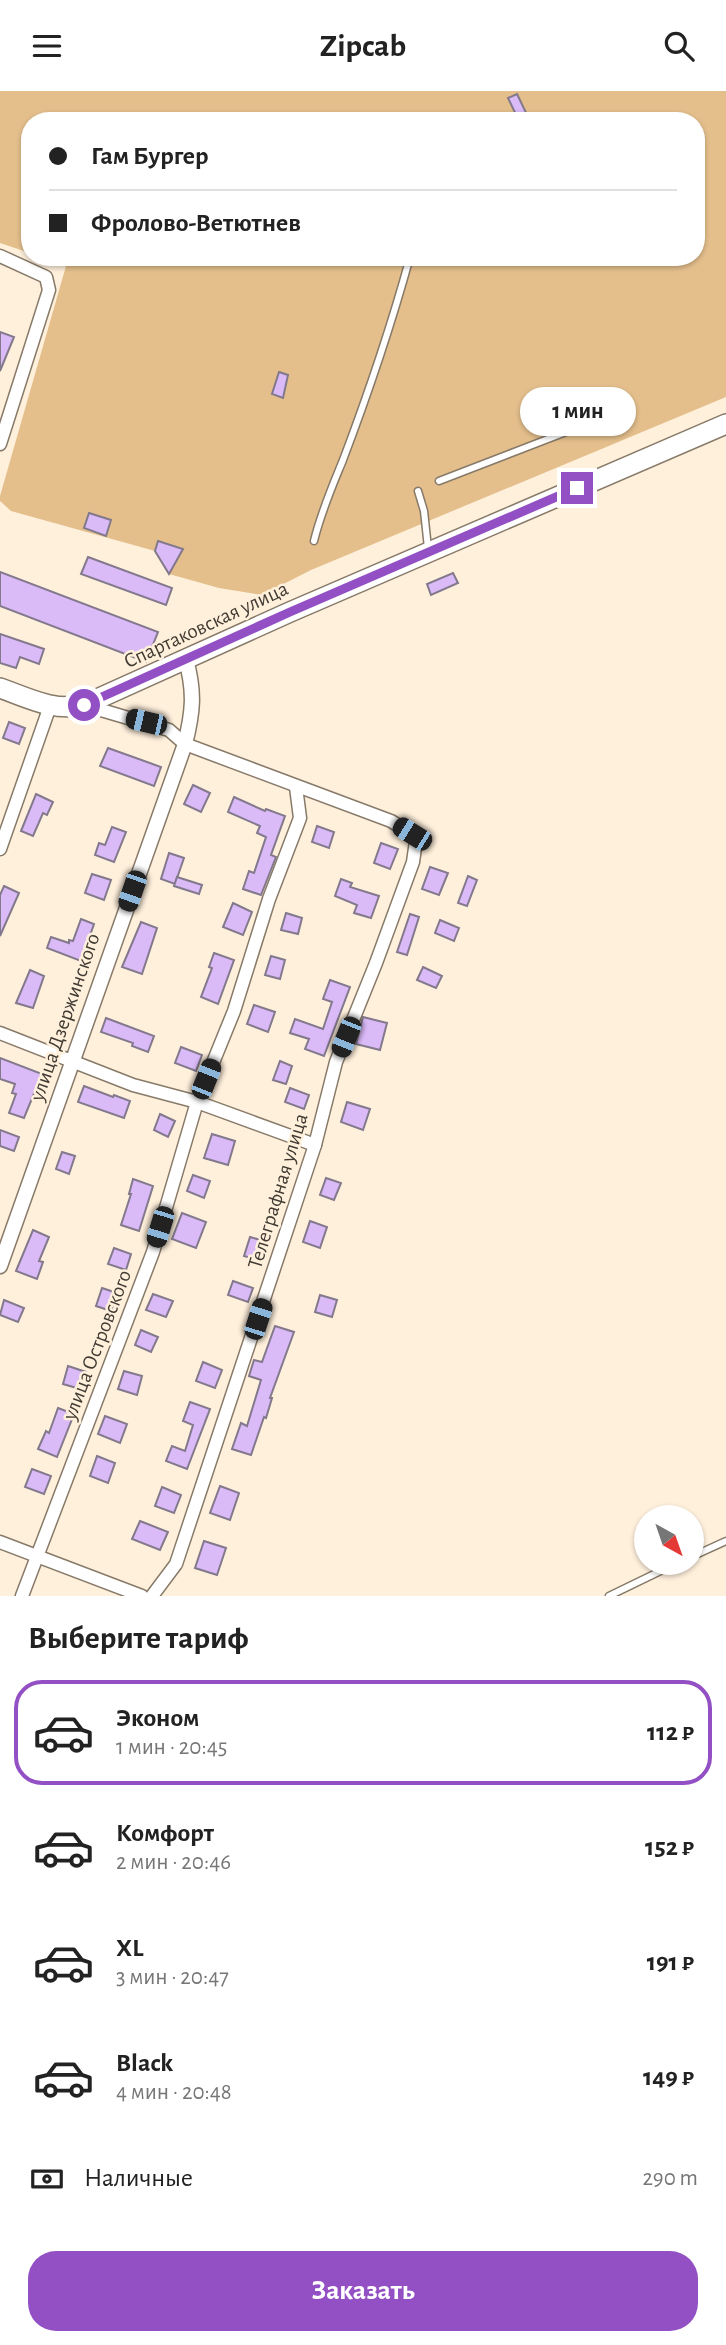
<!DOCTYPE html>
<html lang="ru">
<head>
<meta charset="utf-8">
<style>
	:root { --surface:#fff; --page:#f2f2f2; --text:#222; --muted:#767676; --line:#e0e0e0; --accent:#9350c4 }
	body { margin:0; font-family:"Alegreya Sans",sans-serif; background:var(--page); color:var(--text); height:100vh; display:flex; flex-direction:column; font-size:26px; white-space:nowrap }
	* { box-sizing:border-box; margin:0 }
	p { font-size:23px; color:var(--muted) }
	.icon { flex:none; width:38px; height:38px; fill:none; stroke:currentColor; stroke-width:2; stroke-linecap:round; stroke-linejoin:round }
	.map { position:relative; height:1505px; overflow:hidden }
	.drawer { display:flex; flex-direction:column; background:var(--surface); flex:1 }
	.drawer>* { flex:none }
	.hud { position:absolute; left:21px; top:21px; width:684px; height:154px; border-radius:28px; box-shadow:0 2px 5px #0004; display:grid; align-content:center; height:154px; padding:0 28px; background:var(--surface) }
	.needle { width:46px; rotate:140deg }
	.tools { position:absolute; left:634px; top:1414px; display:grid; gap:14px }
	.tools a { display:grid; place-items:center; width:70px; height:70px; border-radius:50%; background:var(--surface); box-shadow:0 2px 5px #0004; font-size:35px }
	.end { position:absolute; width:32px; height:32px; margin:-16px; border:9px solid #9350c4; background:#fff; box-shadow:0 0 0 4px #fff }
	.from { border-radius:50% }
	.bubble { position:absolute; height:49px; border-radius:24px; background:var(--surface); box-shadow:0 2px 5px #0004; font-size:23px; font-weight:600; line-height:49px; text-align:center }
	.car { position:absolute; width:21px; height:42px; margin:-21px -10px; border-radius:9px; box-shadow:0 0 5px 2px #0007; background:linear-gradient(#222 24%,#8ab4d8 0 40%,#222 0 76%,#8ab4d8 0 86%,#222 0) }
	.hud b { display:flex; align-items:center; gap:24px; height:66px; font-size:26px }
	.hud b+b { border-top:2px solid var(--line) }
	.hud i { width:18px; height:18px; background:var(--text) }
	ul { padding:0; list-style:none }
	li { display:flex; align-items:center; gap:21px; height:105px; margin:0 14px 10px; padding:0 14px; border:4px solid transparent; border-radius:28px }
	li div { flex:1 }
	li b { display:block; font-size:26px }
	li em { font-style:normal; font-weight:600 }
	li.selected { border-color:var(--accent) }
	li>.icon { width:63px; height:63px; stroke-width:1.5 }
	h2 { padding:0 28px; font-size:32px; line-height:84px }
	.pay { display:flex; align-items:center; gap:18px; height:77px; padding:0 28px; font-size:26px }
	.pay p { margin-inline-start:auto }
	.cta { display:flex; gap:14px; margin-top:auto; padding:14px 28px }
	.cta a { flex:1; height:80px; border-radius:28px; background:var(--accent); color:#fff; font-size:28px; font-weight:600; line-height:80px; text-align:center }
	header { display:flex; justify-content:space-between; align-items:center; height:91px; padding:0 28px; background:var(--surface); font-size:32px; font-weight:600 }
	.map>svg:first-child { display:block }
	.green { fill:#e4bf8c }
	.building { fill:#dbbaf8; stroke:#83798c; stroke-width:2 }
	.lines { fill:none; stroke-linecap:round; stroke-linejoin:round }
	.service-casing { stroke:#877a68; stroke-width:9 }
	.minor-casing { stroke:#877a68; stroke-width:15 }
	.tertiary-casing { stroke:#877a68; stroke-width:17 }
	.primary-casing { stroke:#877a68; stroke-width:22 }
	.service { stroke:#fff; stroke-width:6 }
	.minor { stroke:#fff; stroke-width:12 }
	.tertiary { stroke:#fff; stroke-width:14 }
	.primary { stroke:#fff; stroke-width:19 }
	.route { stroke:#9350c4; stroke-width:9 }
	.labels { text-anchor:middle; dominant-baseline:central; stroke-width:5; stroke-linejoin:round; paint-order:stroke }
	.street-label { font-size:21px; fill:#413b33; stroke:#fff0dc }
</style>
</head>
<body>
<header><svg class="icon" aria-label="menu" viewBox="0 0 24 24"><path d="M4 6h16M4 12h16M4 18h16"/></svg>Zipcab<svg class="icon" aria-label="search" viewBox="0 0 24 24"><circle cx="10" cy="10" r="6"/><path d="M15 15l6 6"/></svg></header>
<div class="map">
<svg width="726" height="1505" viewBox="0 0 726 1505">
	<rect width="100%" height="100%" fill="#fff0dc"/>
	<polygon class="green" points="0,0 726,0 726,306 311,479 262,504 219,497 169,483 155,460 11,420 0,410 0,405 66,175 41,166 696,166 696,30 30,30 30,162 0,152"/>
	<g class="building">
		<polygon points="517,3 530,30 519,30 508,7"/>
		<polygon points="0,241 14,246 0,280"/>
		<polygon points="279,281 288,284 283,307 272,303"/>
		<polygon points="89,422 111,429 106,445 84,437"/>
		<polygon points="158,450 183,458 169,483 155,460"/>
		<polygon points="88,466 172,497 166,514 81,483"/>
		<polygon points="0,481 158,541 146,571 0,515"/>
		<polygon points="453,482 458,492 431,504 427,493"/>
		<polygon points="0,543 44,558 39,573 20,566 16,577 0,572"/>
		<polygon points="9,631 25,637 19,653 3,647"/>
		<polygon points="108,657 161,676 154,695 100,675"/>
		<polygon points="193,694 210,702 201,721 184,713"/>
		<polygon points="36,703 53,711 47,724 43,722 33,745 21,740"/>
		<polygon points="234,706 265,720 266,718 285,725 271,764 276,766 261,804 243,798 249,780 254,782 266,746 257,742 260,735 228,721"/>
		<polygon points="317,735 334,741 329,757 312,751"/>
		<polygon points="112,736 126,741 114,771 95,764 99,752 105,754"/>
		<polygon points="381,752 398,758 390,778 374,772"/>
		<polygon points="169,762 184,767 175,793 161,788"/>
		<polygon points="430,776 448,782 439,804 422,798"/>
		<polygon points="92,783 111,789 104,809 85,802"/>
		<polygon points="468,785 477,789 467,815 458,812"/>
		<polygon points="177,786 202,794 199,803 174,795"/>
		<polygon points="341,788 352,792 350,796 379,805 371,827 354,822 357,814 335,805"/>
		<polygon points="4,795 19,802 0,845 0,804"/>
		<polygon points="233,812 252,821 243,844 223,836"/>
		<polygon points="286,822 302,827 298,843 281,839"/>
		<polygon points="410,823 419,826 407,864 397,861"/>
		<polygon points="81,828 94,833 81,870 47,857 51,846 69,852 69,849 73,850"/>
		<polygon points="440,829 459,837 454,850 435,842"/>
		<polygon points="141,831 157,837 142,883 122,876"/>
		<polygon points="214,862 234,869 218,913 201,906 212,877 209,876"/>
		<polygon points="271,865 285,869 280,888 265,884"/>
		<polygon points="423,876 442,885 436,897 417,889"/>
		<polygon points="30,879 44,885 33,917 16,912"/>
		<polygon points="330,889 350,896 324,965 305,958 309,948 290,942 295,928 323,938 332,911 323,908"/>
		<polygon points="254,914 275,921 268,941 247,933"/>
		<polygon points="363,926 387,932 380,959 356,953"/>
		<polygon points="106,927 154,945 148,961 132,955 133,952 101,941"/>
		<polygon points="181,956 202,964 196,980 175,972"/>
		<polygon points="0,967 42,983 24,1027 9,1022 16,1003 12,1002 15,993 0,988"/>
		<polygon points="280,970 292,975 286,993 273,989"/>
		<polygon points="84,995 113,1006 114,1004 130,1010 124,1027 78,1011"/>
		<polygon points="290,997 309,1004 304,1018 285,1011"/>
		<polygon points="347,1011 370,1018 363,1039 341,1031"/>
		<polygon points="160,1023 175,1030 168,1046 154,1039"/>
		<polygon points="0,1039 19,1046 14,1060 0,1055"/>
		<polygon points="212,1043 235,1050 228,1074 204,1067"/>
		<polygon points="62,1061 75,1065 69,1083 56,1078"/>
		<polygon points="193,1084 210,1090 204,1107 187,1100"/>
		<polygon points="326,1087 341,1092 334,1109 320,1104"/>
		<polygon points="133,1088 153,1095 139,1140 121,1134 131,1103 129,1103"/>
		<polygon points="182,1122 206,1131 196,1157 172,1148"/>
		<polygon points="310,1130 327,1136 320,1157 303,1151"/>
		<polygon points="33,1139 49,1146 39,1170 43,1171 37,1188 16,1180"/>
		<polygon points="250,1146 268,1151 262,1170 244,1165"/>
		<polygon points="114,1157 131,1163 126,1179 108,1173"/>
		<polygon points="233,1190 253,1197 248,1211 228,1204"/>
		<polygon points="102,1197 117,1202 111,1220 96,1215"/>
		<polygon points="153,1203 173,1210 166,1226 146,1219"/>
		<polygon points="320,1204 337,1209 332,1226 315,1221"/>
		<polygon points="4,1209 24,1217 18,1231 0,1224"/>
		<polygon points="275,1235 294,1241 270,1307 272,1307 266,1327 264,1326 251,1364 232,1358 241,1332 247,1335 261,1289 249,1285 254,1269 262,1271"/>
		<polygon points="141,1239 158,1246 151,1261 135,1254"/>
		<polygon points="203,1271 222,1279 215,1297 196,1290"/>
		<polygon points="68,1275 86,1281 80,1298 63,1293"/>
		<polygon points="124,1280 142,1285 137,1304 118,1298"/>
		<polygon points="190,1311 210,1318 187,1378 166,1370 172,1355 185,1360 193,1334 183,1330"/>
		<polygon points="58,1317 74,1323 57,1366 38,1358 46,1340 49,1342"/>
		<polygon points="105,1325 127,1333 120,1352 98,1343"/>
		<polygon points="97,1365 115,1372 108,1392 90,1385"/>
		<polygon points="32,1378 51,1385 44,1403 25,1396"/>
		<polygon points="220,1395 239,1402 230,1429 210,1422"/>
		<polygon points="162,1396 181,1404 174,1422 155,1415"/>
		<polygon points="140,1430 168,1441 160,1459 132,1448"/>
		<polygon points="204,1450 226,1457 217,1484 195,1477"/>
	</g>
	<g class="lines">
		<defs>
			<g id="service">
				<polyline points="439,390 623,319"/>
				<polyline points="418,400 424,420 428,457"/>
				<path d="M314,450C321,421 332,396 343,369C368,303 391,235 410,166"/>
				<polyline points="691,1466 726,1450"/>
				<polyline points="609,1505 677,1472"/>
			</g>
			<g id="minor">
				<polyline points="0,165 46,186 49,199 0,353"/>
				<polyline points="84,614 169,639 185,653 391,730 412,743 416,750 413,771 376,872 336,971 315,1054 176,1473 152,1505"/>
				<polyline points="0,758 50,615"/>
				<polyline points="0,942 133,994 197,1011 315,1054"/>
				<polyline points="0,1451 142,1505"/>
				<polyline points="22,1505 153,1161 197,1011 234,920 269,808 300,727 296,696"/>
			</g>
			<path id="tertiary" d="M0,1175L185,653C193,621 195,601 186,569"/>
			<path id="primary" d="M0,597C28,607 54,621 84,614L290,521L726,333"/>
		</defs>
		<use href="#service" class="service-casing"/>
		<use href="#minor" class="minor-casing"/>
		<use href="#tertiary" class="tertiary-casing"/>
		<use href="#primary" class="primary-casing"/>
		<use href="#service" class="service"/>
		<use href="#minor" class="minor"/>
		<use href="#tertiary" class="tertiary"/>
		<use href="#primary" class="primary"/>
	</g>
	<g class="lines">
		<polyline class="route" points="84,614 290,521 577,397"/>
	</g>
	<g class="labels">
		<g class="street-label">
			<text transform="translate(206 534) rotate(-25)">Спартаковская улица</text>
			<text transform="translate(65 926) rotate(-71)">улица Дзержинского</text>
			<text transform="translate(278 1100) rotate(-73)">Телеграфная улица</text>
			<text transform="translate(97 1254) rotate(-69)">улица Островского</text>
		</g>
	</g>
</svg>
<div class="tools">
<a><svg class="needle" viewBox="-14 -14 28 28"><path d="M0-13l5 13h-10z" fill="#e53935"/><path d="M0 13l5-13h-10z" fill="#767676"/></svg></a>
</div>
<i class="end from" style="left:84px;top:614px"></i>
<i class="end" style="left:577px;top:397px"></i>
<div class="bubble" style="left:520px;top:296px;width:116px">1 мин</div>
<i class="car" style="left:146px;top:631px;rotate:283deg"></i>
<i class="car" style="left:412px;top:743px;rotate:302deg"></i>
<i class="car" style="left:132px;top:800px;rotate:199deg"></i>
<i class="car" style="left:346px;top:946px;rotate:202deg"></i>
<i class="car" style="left:206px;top:988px;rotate:22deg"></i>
<i class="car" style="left:160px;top:1136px;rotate:197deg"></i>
<i class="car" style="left:258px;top:1228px;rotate:18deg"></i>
<div class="hud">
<b><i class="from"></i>Гам Бургер</b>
<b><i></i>Фролово-Ветютнев</b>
</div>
</div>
<section class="drawer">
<h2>Выберите тариф</h2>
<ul>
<li class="selected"><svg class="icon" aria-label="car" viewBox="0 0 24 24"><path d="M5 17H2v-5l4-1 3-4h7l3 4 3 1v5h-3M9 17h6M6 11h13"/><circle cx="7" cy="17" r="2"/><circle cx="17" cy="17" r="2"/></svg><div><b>Эконом</b><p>1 мин · 20:45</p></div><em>112 ₽</em></li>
<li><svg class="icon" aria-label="car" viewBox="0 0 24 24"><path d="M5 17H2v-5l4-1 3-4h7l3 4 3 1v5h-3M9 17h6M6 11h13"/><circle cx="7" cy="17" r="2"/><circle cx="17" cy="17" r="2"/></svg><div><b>Комфорт</b><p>2 мин · 20:46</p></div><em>152 ₽</em></li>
<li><svg class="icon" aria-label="car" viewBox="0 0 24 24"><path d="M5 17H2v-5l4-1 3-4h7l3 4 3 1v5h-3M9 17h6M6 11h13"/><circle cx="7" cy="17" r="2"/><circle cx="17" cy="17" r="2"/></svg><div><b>XL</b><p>3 мин · 20:47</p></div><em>191 ₽</em></li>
<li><svg class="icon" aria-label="car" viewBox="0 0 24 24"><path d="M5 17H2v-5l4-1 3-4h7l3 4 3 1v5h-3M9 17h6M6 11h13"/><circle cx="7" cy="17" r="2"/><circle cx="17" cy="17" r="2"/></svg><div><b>Black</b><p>4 мин · 20:48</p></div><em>149 ₽</em></li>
</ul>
<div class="pay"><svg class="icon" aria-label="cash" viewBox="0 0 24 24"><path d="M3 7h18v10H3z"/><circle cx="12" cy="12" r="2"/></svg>Наличные<p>290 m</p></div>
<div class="cta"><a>Заказать</a></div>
</section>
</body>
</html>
